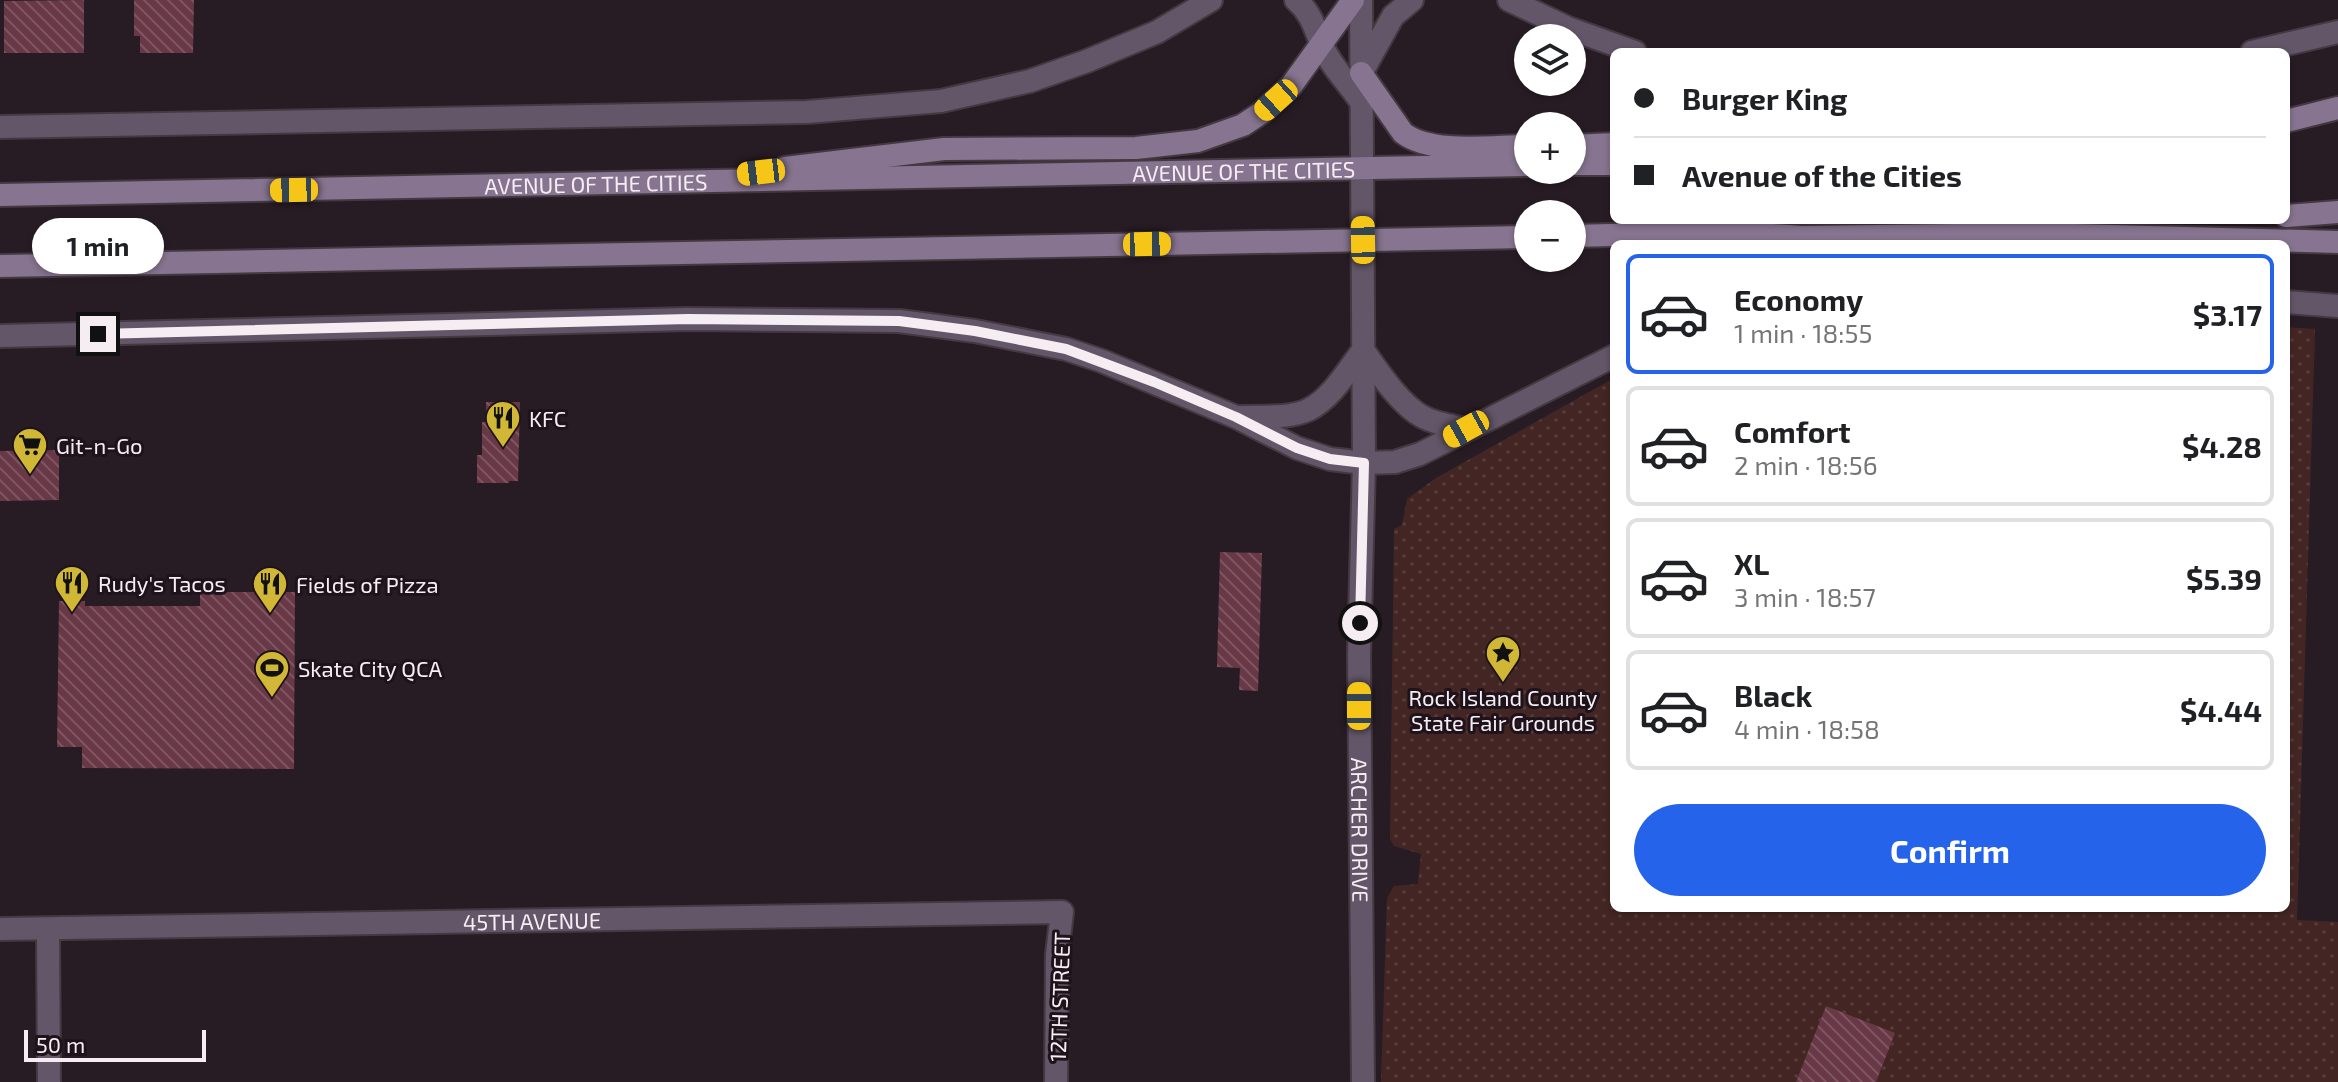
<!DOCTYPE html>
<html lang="en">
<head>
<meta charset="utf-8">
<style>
	:root { --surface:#fff; --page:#f2f2f2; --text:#202124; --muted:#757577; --line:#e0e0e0; --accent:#2563eb }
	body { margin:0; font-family:"Exo 2",sans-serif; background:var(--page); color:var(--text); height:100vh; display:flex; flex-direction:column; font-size:30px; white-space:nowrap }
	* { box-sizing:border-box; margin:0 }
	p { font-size:26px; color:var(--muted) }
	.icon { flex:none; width:44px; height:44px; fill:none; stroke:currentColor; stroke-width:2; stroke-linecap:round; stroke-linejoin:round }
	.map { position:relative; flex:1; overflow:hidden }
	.panel { position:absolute; left:1610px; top:240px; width:680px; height:672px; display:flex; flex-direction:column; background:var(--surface); border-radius:12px; box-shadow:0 2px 6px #0004 }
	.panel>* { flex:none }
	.top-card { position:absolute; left:1610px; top:48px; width:680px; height:176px; border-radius:12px; box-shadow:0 2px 6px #0004; display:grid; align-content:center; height:176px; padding:0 24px; background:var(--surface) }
	.tools { position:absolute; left:1514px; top:24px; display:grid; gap:16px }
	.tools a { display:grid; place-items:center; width:72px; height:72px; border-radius:50%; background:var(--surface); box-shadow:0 2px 6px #0004; font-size:40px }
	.scale { position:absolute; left:24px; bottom:20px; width:182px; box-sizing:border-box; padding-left:8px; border:4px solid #f6edf3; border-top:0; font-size:22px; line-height:28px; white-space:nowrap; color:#f6edf3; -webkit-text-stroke:6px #1e131b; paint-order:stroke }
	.end { position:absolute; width:36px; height:36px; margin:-18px; border:10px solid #f6edf3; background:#111; box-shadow:0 0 0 4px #111 }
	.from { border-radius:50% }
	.bubble { position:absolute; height:56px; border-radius:28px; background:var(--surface); box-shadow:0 2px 6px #0004; font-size:26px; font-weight:700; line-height:56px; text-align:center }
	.car { position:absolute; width:24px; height:48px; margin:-24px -12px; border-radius:10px; box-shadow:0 0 6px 2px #0007; background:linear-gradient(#f5c518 24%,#345 0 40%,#f5c518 0 76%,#345 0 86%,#f5c518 0) }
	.top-card b { display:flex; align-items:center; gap:28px; height:76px; font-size:30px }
	.top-card b+b { border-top:2px solid var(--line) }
	.top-card i { width:20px; height:20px; background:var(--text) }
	ul { padding:14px 0 0; list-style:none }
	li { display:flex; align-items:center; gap:24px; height:120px; margin:0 16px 12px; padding:0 8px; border:4px solid var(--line); border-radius:12px }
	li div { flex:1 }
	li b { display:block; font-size:30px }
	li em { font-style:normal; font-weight:700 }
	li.on { border-color:var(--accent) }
	li>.icon { width:72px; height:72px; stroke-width:1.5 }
	.cta { display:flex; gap:16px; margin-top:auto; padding:16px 24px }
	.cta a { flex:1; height:92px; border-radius:48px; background:var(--accent); color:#fff; font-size:32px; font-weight:700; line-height:92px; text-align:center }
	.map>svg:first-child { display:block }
	.grass { fill:url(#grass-dots) }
	.building { fill:url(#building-back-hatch) }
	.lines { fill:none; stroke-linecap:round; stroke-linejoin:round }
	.minor-casing { stroke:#453941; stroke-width:26 }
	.tertiary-casing { stroke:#453941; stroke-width:26 }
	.secondary-casing { stroke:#453941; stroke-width:26 }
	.minor { stroke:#625668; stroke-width:22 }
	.tertiary { stroke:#625668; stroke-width:22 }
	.secondary { stroke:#877490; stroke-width:22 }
	.route { stroke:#f6edf3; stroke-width:10 }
	.labels { text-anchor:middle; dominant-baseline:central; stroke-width:6; stroke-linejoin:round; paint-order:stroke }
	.street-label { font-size:22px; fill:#f6edf3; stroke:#1e131b }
	.poi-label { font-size:22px; fill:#f6edf3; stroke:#1e131b; text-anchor:start }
</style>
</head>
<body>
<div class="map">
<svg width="2338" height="1082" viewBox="0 0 2338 1082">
	<defs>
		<pattern id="grass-dots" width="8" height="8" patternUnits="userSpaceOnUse" patternTransform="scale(2)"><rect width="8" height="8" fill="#432624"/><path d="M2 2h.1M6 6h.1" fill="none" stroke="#563b3a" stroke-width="1.8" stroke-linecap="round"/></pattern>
		<pattern id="building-back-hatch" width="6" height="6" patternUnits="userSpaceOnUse" patternTransform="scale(2)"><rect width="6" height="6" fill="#683846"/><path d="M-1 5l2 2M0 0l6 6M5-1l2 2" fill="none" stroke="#7e5561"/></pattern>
	</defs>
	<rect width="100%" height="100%" fill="#281c24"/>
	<polygon class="grass" points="2286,327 2315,329 2297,920 2338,922 2338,1082 1381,1082 1387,898 1394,886 1418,884 1421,854 1394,846 1390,839 1394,529 1402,525 1407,499 1436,478 1614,378 1614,908 2286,908"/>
	<g class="building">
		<polygon points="84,0 84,53 4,53 4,1"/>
		<polygon points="134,0 194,0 193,53 140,53 140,36 134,36"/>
		<polygon points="486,402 520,402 518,481 509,481 509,483 477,483 477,455 482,455 482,422 486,422"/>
		<polygon points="59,450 59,500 0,501 0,451"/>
		<polygon points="1220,552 1262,553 1258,691 1239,690 1240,668 1217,667"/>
		<polygon points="200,592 295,592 294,769 82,768 82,747 57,747 59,601 85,601 85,606 200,606"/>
		<polygon points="1826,1006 1895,1033 1876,1082 1796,1082"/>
	</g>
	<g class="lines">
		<defs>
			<g id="minor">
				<path id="s1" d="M0,929L1062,912L1057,955L1056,1082"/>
				<polyline points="48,930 49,1082"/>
			</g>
			<g id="tertiary">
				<path d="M1296,0C1311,13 1314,26 1321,43C1329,64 1349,84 1361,102"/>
				<path id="s2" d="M1361,0L1364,463L1359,655L1363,1082"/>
				<polyline points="1509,0 1568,28 1635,52"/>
				<polyline points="2252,52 2338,32"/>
				<polyline points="1362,72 1393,16 1412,0"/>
				<polyline points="0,127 807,112 941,101 1030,81 1087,61 1157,32 1211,0"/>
				<polyline points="2286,302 2338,306"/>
				<polyline points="0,336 688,319 899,321 975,331 1066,349 1102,361 1236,417 1297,448 1330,459 1364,463 1395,462 1420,454 1614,356"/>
				<path d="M1239,417C1260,416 1288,419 1308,410C1331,399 1348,370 1363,350C1378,371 1400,405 1423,417C1436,424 1452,426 1466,429"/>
			</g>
			<g id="secondary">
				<path d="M1361,73L1403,133C1432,155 1492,146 1528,146"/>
				<polyline points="2286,121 2338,108"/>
				<polyline points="1572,146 1614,144"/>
				<polyline points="1572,164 1614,164"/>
				<polyline points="785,168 944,149 1136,148 1198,141 1243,125 1261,113 1291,86 1353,0"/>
				<path id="s3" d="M0,195L1528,165"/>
				<polyline points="2286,216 2338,212"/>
				<polyline points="1572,236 1731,232 1802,237 2038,234 2338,242"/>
				<polyline points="0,266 1528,237"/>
			</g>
		</defs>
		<use href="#minor" class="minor-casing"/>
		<use href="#tertiary" class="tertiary-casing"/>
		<use href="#secondary" class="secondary-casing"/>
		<use href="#minor" class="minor"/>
		<use href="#tertiary" class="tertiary"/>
		<use href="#secondary" class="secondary"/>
	</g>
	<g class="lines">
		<polyline class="route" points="98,334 688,319 899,321 975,331 1066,349 1154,382 1236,417 1297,448 1330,459 1364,463 1360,623"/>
	</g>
	<defs>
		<symbol id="restaurant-pin" viewBox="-11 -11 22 30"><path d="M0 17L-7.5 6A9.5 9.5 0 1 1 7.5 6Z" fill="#d1b736" stroke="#1e131b"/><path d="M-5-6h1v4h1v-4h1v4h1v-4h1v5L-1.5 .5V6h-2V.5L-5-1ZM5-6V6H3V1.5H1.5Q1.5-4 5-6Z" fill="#111"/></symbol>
		<symbol id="supermarket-pin" viewBox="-11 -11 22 30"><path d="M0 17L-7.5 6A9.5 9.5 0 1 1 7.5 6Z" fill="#d1b736" stroke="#1e131b"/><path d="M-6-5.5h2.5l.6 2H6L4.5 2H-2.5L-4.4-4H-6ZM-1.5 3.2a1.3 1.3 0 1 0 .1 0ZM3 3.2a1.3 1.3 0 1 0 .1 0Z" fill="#111"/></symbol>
		<symbol id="sight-pin" viewBox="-11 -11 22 30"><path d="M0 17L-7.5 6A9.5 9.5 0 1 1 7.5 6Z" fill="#d1b736" stroke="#1e131b"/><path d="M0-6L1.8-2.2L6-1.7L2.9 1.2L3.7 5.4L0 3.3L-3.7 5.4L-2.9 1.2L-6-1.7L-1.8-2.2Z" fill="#111"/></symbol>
		<symbol id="stadium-pin" viewBox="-11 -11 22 30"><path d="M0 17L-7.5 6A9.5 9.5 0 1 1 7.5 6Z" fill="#d1b736" stroke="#1e131b"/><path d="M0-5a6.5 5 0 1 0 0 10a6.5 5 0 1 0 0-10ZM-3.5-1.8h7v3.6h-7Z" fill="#111"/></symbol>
	</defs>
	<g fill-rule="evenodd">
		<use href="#restaurant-pin" x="483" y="398" width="40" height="54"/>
		<use href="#supermarket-pin" x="10" y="425" width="40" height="54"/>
		<use href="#restaurant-pin" x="52" y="563" width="40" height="54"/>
		<use href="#restaurant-pin" x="250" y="564" width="40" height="54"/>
		<use href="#sight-pin" x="1483" y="633" width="40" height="54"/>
		<use href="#stadium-pin" x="252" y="648" width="40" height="54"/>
	</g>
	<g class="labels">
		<g class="street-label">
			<text stroke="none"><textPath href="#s3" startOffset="1244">AVENUE OF THE CITIES</textPath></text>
			<text stroke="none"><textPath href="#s3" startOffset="596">AVENUE OF THE CITIES</textPath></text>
			<text stroke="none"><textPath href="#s2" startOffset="830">ARCHER DRIVE</textPath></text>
			<text stroke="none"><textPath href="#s1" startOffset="532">45TH AVENUE</textPath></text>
			<text transform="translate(1059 997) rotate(-88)">12TH STREET</text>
		</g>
		<g class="poi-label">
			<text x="529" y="418">KFC</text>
			<text x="56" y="445">Git-n-Go</text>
			<text x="98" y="583">Rudy's Tacos</text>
			<text x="296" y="584">Fields of Pizza</text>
			<text x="298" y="668">Skate City QCA</text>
			<text x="1503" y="697" text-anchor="middle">Rock Island County<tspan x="1503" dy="25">State Fair Grounds</tspan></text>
		</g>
	</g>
</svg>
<div class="tools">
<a><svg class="icon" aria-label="layers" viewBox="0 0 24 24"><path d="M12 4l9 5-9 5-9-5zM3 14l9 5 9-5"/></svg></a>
<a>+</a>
<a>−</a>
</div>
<div class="scale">50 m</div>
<i class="end from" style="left:1360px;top:623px"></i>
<i class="end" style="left:98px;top:334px"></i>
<div class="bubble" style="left:32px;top:218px;width:132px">1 min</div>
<i class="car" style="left:1276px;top:100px;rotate:228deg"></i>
<i class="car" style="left:761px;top:172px;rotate:263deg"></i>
<i class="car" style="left:294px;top:190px;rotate:269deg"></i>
<i class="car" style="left:1363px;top:240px;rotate:359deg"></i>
<i class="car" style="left:1147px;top:244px;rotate:89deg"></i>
<i class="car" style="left:1466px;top:429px;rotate:241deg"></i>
<i class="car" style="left:1359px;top:706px;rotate:0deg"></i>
<div class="top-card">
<b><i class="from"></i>Burger King</b>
<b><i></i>Avenue of the Cities</b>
</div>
<section class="panel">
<ul>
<li class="on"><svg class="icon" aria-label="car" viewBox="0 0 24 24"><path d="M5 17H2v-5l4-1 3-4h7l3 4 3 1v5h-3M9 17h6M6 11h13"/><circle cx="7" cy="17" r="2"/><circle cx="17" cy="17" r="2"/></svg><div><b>Economy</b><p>1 min · 18:55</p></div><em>$3.17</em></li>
<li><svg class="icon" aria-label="car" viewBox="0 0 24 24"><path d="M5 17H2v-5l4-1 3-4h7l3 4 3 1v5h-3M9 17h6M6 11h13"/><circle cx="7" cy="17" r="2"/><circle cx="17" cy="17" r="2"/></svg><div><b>Comfort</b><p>2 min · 18:56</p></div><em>$4.28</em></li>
<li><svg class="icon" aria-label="car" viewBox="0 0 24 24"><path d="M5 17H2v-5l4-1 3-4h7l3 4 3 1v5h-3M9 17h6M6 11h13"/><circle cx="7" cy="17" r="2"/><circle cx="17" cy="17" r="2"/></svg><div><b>XL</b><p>3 min · 18:57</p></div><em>$5.39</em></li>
<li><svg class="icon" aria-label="car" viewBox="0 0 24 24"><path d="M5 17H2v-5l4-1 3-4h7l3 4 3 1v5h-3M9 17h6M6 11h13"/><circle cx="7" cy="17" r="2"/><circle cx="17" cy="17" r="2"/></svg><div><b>Black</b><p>4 min · 18:58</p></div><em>$4.44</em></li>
</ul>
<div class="cta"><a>Confirm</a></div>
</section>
</div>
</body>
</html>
